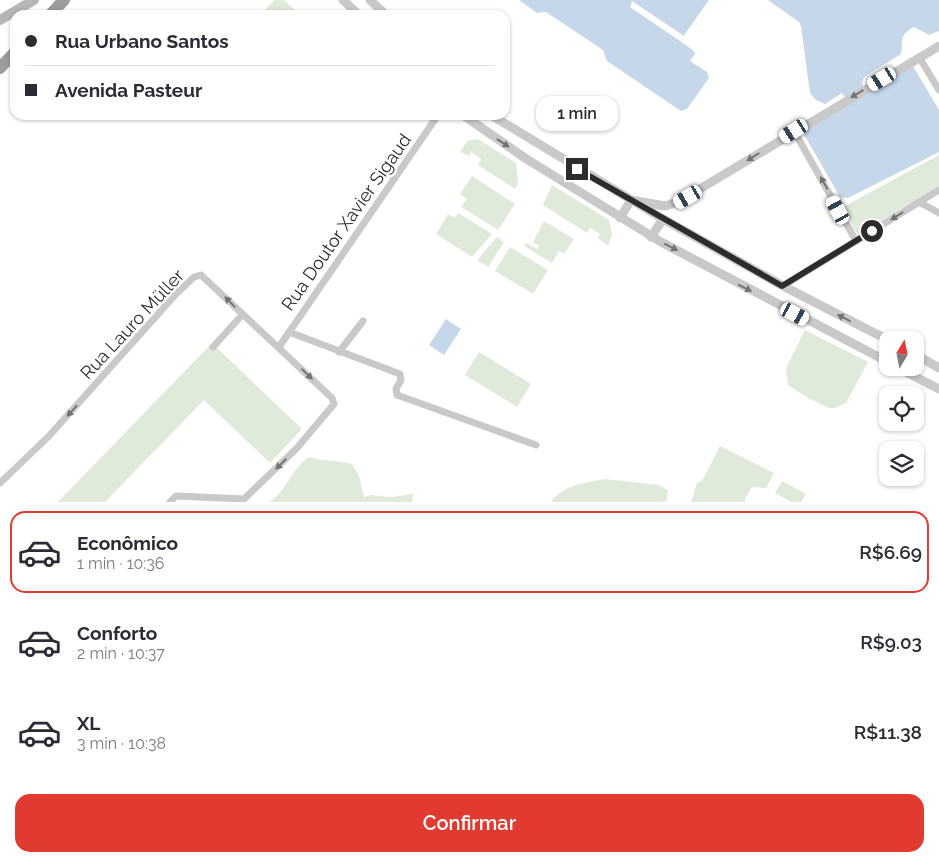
<!DOCTYPE html>
<html lang="pt">
<head>
<meta charset="utf-8">
<style>
	:root { --surface:#fff; --page:#f2f2f3; --text:#2b2b33; --muted:#7c7c81; --line:#e1e1e2; --accent:#e13b31 }
	body { margin:0; font-family:Raleway,sans-serif; background:var(--page); color:var(--text); height:100vh; display:flex; flex-direction:column; font-size:19px; white-space:nowrap }
	* { box-sizing:border-box; margin:0 }
	p { font-size:16px; color:var(--muted) }
	.icon { flex:none; width:28px; height:28px; fill:none; stroke:currentColor; stroke-width:2; stroke-linecap:round; stroke-linejoin:round }
	.map { position:relative; height:502px; overflow:hidden }
	.panel { display:flex; flex-direction:column; background:var(--surface); flex:1 }
	.panel>* { flex:none }
	.banner { position:absolute; left:10px; top:10px; width:500px; height:110px; border-radius:15px; box-shadow:0 1px 4px #0004; display:grid; align-content:center; height:110px; padding:0 15px; background:var(--surface) }
	.needle { width:32px; rotate:10deg }
	.buttons { position:absolute; left:879px; top:331px; display:grid; gap:10px }
	.buttons a { display:grid; place-items:center; width:45px; height:45px; border-radius:10px; background:var(--surface); box-shadow:0 1px 4px #0004; font-size:25px }
	.end { position:absolute; width:22px; height:22px; margin:-11px; border:6px solid #2c2c2c; background:#fff; box-shadow:0 0 0 2px #fff }
	.from { border-radius:50% }
	.bubble { position:absolute; height:35px; border-radius:15px; background:var(--surface); box-shadow:0 1px 4px #0004; font-size:16px; font-weight:600; line-height:35px; text-align:center }
	.car { position:absolute; width:15px; height:30px; margin:-15px -8px; border-radius:6px; box-shadow:0 0 4px 1px #0007; background:linear-gradient(#fff 24%,#345 0 40%,#fff 0 76%,#345 0 86%,#fff 0) }
	.banner b { display:flex; align-items:center; gap:18px; height:48px; font-size:19px }
	.banner b+b { border-top:1px solid var(--line) }
	.banner i { width:12px; height:12px; background:var(--text) }
	ul { padding:9px 0 0; list-style:none }
	li { display:flex; align-items:center; gap:15px; height:82px; margin:0 10px 8px; padding:0 5px; border:2px solid transparent; border-radius:15px }
	li div { flex:1 }
	li b { display:block; font-size:19px }
	li em { font-style:normal; font-weight:600 }
	li.selected { border-color:var(--accent) }
	li>.icon { width:45px; height:45px; stroke-width:1.5 }
	.cta { display:flex; gap:10px; margin-top:auto; padding:10px 15px }
	.cta a { flex:1; height:58px; border-radius:15px; background:var(--accent); color:#fff; font-size:20px; font-weight:600; line-height:58px; text-align:center }
	.map>svg:first-child { display:block }
	.green { fill:#e0eada }
	.water { fill:#c6d7ea }
	.pier { fill:#fff }
	.lines { fill:none; stroke-linecap:round; stroke-linejoin:round }
	.minor { stroke:#c9c9c9; stroke-width:7 }
	.tertiary { stroke:#c9c9c9; stroke-width:9 }
	.secondary { stroke:#b6b6b6; stroke-width:10 }
	.trunk { stroke:#9c9c9c; stroke-width:12 }
	.oneway { fill:#737373 }
	.route { stroke:#2c2c2c; stroke-width:6 }
	.labels { text-anchor:middle; dominant-baseline:central; stroke-width:5; stroke-linejoin:round; paint-order:stroke }
	.street-label { font-size:18px; fill:#2c2c2c; stroke:#fff }
</style>
</head>
<body>
<div class="map">
<svg width="939" height="502" viewBox="0 0 939 502">
	<rect width="100%" height="100%" fill="#fff"/>
	<g class="green">
		<polygon points="274,0 284,0 299,14 261,15"/>
		<polygon points="478,139 516,163 518,184 515,189 478,165 481,159 471,152 469,156 460,152 467,141"/>
		<polygon points="939,155 939,186 859,235 856,232 843,207"/>
		<polygon points="472,176 515,204 498,230 461,207 467,199 460,194"/>
		<polygon points="552,185 609,220 612,235 608,246 598,238 600,234 590,228 587,233 543,205"/>
		<polygon points="458,213 492,234 472,257 436,234 448,214 455,218"/>
		<polygon points="544,221 574,239 564,254 559,251 552,263 524,246 526,243 538,249 539,246 533,242"/>
		<polygon points="497,237 504,242 488,267 477,260"/>
		<polygon points="510,247 548,270 533,294 495,271"/>
		<polygon points="805,330 868,362 846,403 835,408 829,408 808,398 788,385 786,368"/>
		<polygon points="212,343 302,429 270,463 204,400 105,502 58,502"/>
		<polygon points="479,352 531,384 517,407 465,375"/>
		<polygon points="720,446 774,473 766,488 752,487 745,498 745,502 691,502 697,483 702,481"/>
		<path d="M310,457C324,462 338,460 352,464L359,476L364,497L371,495L391,497L413,494L412,502H269C288,491 291,467 310,457Z"/>
		<path d="M605,479L659,485L668,490L667,500L663,502H551C563,484 586,483 605,479Z"/>
		<polygon points="782,481 806,494 801,502 791,502 775,493"/>
	</g>
	<g class="water">
		<polygon points="519,0 709,0 680,41 694,51 695,54 690,61 707,72 709,78 687,109 681,111 607,61 603,50 546,12 537,13"/>
		<path d="M768,0H939V31L929,35L914,27C898,36 904,39 901,54L864,77L862,83L864,88L913,66L939,110V152L848,198L840,197L802,131L847,100L842,93L825,104L816,100L810,93L801,26L799,22Z"/>
		<polygon points="446,319 461,329 444,355 429,345"/>
	</g>
	<polygon class="pier" points="632,1 684,36 680,41 630,7"/>
	<g class="lines">
		<g class="minor">
			<polyline points="919,57 939,90"/>
			<polyline points="794,131 856,241"/>
			<polyline points="919,202 939,213"/>
			<polyline points="783,286 939,190"/>
			<polyline points="289,332 400,374 401,380 396,389 397,395 536,445"/>
			<polyline points="213,347 242,315"/>
			<polyline points="279,347 438,115"/>
			<polyline points="339,352 363,321"/>
			<polyline points="0,483 49,436 176,294 194,277 201,275 332,398 334,404 297,448 244,499 176,496 170,502"/>
		</g>
		<g class="tertiary">
			<polyline points="343,0 359,15"/>
			<polyline points="370,0 386,15"/>
			<polyline points="463,115 525,158 661,242 888,362"/>
			<polyline points="491,115 663,219 783,286 888,340"/>
			<polyline points="620,218 631,200 665,206 678,202 939,46"/>
			<polyline points="651,237 663,219"/>
			<polyline points="915,354 939,368"/>
			<polyline points="898,368 939,389"/>
		</g>
		<polyline class="secondary" points="0,20 34,0"/>
		<g class="trunk">
			<polyline points="50,15 64,0"/>
			<polyline points="0,68 15,52"/>
		</g>
	</g>
	<defs><path id="oneway-solid" d="M-6-.8H1V-3.2L6.5 0L1 3.2V.8H-6Z" transform="scale(1.25)"/></defs>
	<g class="oneway">
		<use href="#oneway-solid" transform="translate(857 94) rotate(149)"/>
		<use href="#oneway-solid" transform="translate(503 143) rotate(34)"/>
		<use href="#oneway-solid" transform="translate(753 157) rotate(148)"/>
		<use href="#oneway-solid" transform="translate(824 183) rotate(-119)"/>
		<use href="#oneway-solid" transform="translate(897 216) rotate(148)"/>
		<use href="#oneway-solid" transform="translate(671 247) rotate(27)"/>
		<use href="#oneway-solid" transform="translate(745 288) rotate(27)"/>
		<use href="#oneway-solid" transform="translate(230 302) rotate(-134)"/>
		<use href="#oneway-solid" transform="translate(844 318) rotate(-153)"/>
		<use href="#oneway-solid" transform="translate(307 374) rotate(44)"/>
		<use href="#oneway-solid" transform="translate(72 411) rotate(132)"/>
		<use href="#oneway-solid" transform="translate(281 464) rotate(135)"/>
	</g>
	<g class="lines">
		<polyline class="route" points="577,169 782,286 872,231"/>
	</g>
	<g class="labels">
		<g class="street-label">
			<text transform="translate(346 222) rotate(-55)">Rua Doutor Xavier Sigaud</text>
			<text transform="translate(132 324) rotate(-47)">Rua Lauro Müller</text>
		</g>
	</g>
</svg>
<div class="buttons">
<a><svg class="needle" viewBox="-14 -14 28 28"><path d="M0-13l5 13h-10z" fill="#e53935"/><path d="M0 13l5-13h-10z" fill="#7c7c81"/></svg></a>
<a><svg class="icon" aria-label="locate" viewBox="0 0 24 24"><circle cx="12" cy="12" r="6"/><path d="M12 2v4M12 18v4M2 12h4M18 12h4"/></svg></a>
<a><svg class="icon" aria-label="layers" viewBox="0 0 24 24"><path d="M12 4l9 5-9 5-9-5zM3 14l9 5 9-5"/></svg></a>
</div>
<i class="end from" style="left:872px;top:231px"></i>
<i class="end" style="left:577px;top:169px"></i>
<div class="bubble" style="left:536px;top:96px;width:82px">1 min</div>
<i class="car" style="left:882px;top:79px;rotate:239deg"></i>
<i class="car" style="left:794px;top:131px;rotate:238deg"></i>
<i class="car" style="left:688px;top:197px;rotate:240deg"></i>
<i class="car" style="left:838px;top:210px;rotate:331deg"></i>
<i class="car" style="left:795px;top:314px;rotate:118deg"></i>
<div class="banner">
<b><i class="from"></i>Rua Urbano Santos</b>
<b><i></i>Avenida Pasteur</b>
</div>
</div>
<section class="panel">
<ul>
<li class="selected"><svg class="icon" aria-label="car" viewBox="0 0 24 24"><path d="M5 17H2v-5l4-1 3-4h7l3 4 3 1v5h-3M9 17h6M6 11h13"/><circle cx="7" cy="17" r="2"/><circle cx="17" cy="17" r="2"/></svg><div><b>Econômico</b><p>1 min · 10:36</p></div><em>R$6.69</em></li>
<li><svg class="icon" aria-label="car" viewBox="0 0 24 24"><path d="M5 17H2v-5l4-1 3-4h7l3 4 3 1v5h-3M9 17h6M6 11h13"/><circle cx="7" cy="17" r="2"/><circle cx="17" cy="17" r="2"/></svg><div><b>Conforto</b><p>2 min · 10:37</p></div><em>R$9.03</em></li>
<li><svg class="icon" aria-label="car" viewBox="0 0 24 24"><path d="M5 17H2v-5l4-1 3-4h7l3 4 3 1v5h-3M9 17h6M6 11h13"/><circle cx="7" cy="17" r="2"/><circle cx="17" cy="17" r="2"/></svg><div><b>XL</b><p>3 min · 10:38</p></div><em>R$11.38</em></li>
</ul>
<div class="cta"><a>Confirmar</a></div>
</section>
</body>
</html>
